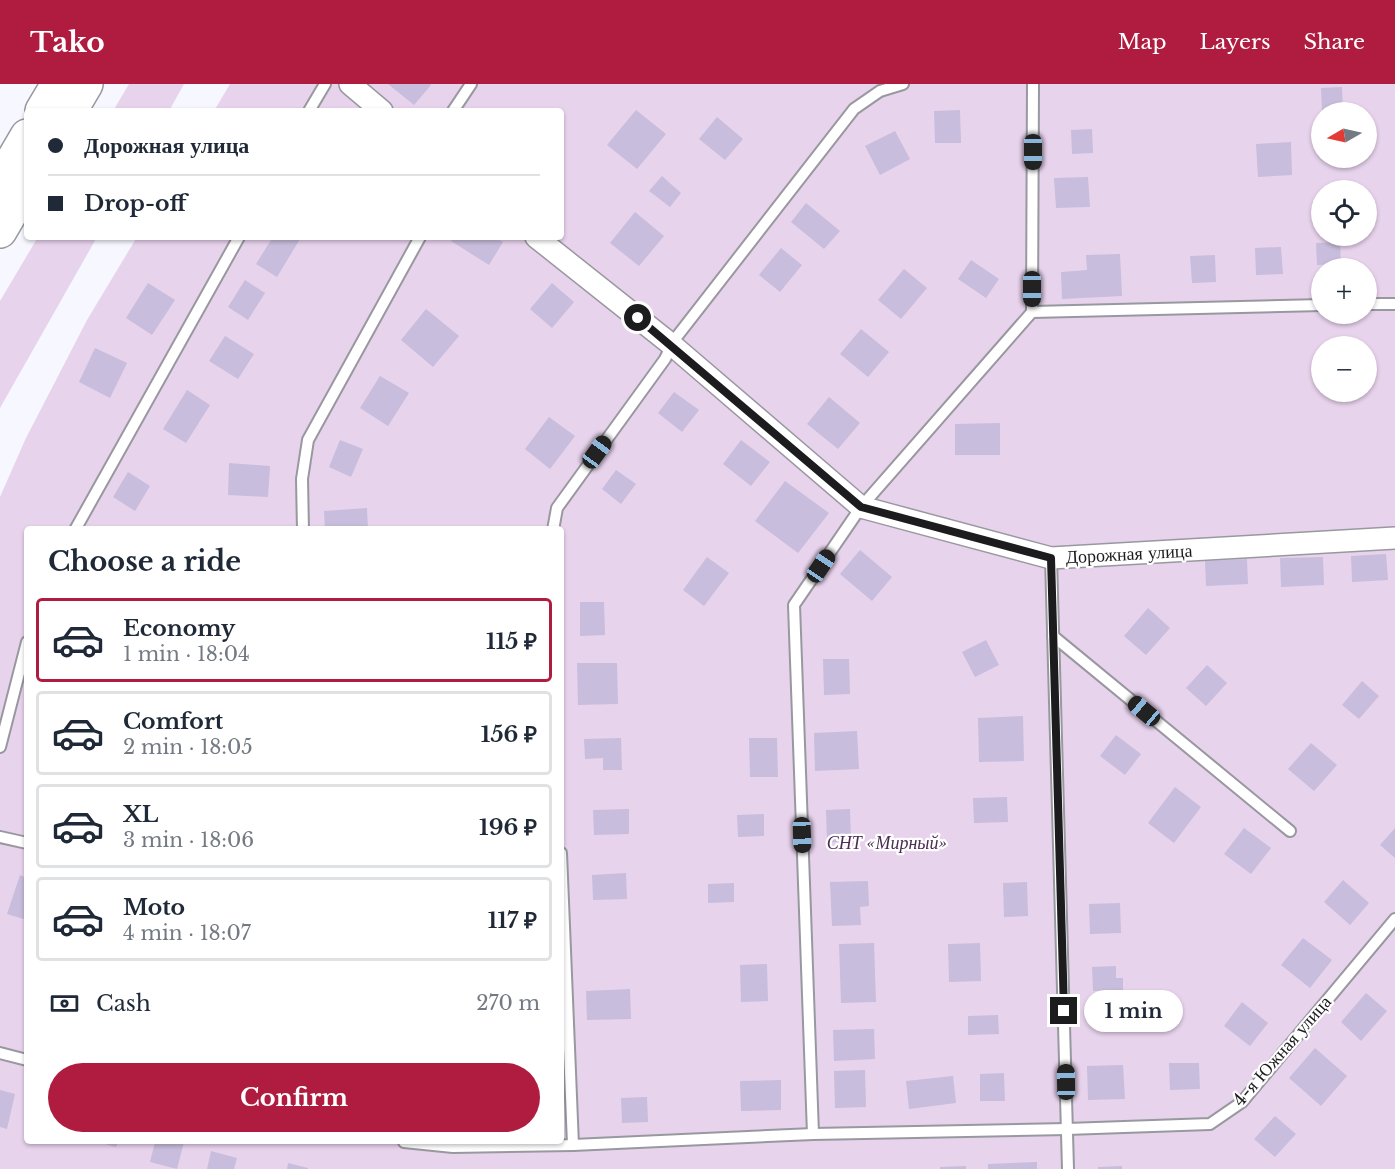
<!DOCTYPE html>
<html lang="en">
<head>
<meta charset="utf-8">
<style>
	:root { --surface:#fff; --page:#f2f2f3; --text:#1f2937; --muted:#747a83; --line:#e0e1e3; --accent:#b01c40 }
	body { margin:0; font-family:"Libre Baskerville",serif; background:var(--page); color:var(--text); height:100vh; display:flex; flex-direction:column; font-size:22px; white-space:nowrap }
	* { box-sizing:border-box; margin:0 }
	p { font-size:20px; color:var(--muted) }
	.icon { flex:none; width:33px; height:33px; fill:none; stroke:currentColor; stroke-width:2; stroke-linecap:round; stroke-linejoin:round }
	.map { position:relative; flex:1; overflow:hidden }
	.side { position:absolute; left:24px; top:442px; width:540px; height:618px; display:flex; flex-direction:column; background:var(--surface); border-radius:6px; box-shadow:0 2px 4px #0004 }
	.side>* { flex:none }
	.guide { position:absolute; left:24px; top:24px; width:540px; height:132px; border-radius:6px; box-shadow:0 2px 4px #0004; display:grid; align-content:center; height:132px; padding:0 24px; background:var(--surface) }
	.needle { width:39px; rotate:261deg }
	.tools { position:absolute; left:1311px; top:18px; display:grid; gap:12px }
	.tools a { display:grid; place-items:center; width:66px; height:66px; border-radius:50%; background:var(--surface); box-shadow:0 2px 4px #0004; font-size:30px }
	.end { position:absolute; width:27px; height:27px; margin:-14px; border:8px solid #1c1c1f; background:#fff; box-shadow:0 0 0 3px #fff }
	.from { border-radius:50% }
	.bubble { position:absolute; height:42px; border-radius:21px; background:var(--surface); box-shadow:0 2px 4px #0004; font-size:20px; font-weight:700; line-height:42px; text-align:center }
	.car { position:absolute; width:18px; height:36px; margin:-18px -9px; border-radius:8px; box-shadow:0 0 4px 2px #0007; background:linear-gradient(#222 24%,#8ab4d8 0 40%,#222 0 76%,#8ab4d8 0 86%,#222 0) }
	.guide b { display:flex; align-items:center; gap:21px; height:57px; font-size:22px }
	.guide b+b { border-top:2px solid var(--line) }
	.guide i { width:15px; height:15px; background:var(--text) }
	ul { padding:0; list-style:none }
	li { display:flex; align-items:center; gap:18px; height:84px; margin:0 12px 9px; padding:0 12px; border:3px solid var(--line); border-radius:6px }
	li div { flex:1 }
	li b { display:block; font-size:22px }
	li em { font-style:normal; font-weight:700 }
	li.selected { border-color:var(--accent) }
	li>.icon { width:54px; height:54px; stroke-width:1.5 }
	h2 { padding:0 24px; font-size:27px; line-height:72px }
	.pay { display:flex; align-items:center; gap:15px; height:66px; padding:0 24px; font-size:22px }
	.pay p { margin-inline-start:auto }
	.primary-button { display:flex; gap:12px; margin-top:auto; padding:12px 24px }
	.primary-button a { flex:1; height:69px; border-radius:36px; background:var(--accent); color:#fff; font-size:24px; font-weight:700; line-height:69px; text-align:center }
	header { display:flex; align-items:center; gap:36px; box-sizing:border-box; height:84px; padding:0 30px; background:var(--accent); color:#fff }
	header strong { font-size:28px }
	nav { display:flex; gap:33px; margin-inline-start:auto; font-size:21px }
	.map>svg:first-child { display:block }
	.green { fill:#e8d3ed; fill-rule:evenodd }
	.building { fill:#c8bddc }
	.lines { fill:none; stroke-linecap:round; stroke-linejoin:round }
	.service-casing { stroke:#98989f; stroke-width:14 }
	.minor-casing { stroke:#98989f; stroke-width:24 }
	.primary-casing { stroke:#98989f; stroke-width:36 }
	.service { stroke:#fff; stroke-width:10 }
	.minor { stroke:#fff; stroke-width:21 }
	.primary { stroke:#fff; stroke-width:33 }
	.route { stroke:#1c1c1f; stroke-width:8 }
	.labels { text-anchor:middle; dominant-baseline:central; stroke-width:4.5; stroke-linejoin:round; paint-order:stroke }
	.street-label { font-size:18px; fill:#1c1c1f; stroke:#fff }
	.park-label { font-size:18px; font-style:italic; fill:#4c2d53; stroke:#fff }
</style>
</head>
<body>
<header>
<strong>Tako</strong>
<nav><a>Map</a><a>Layers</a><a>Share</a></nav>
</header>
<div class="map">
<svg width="1395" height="1085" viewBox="0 0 1395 1085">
	<rect width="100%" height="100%" fill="#f6f7ff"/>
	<g class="green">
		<polygon points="129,0 184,0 169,27 113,27"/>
		<path d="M230,0H1395V1085H0V413L25,356L87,236L137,153H561V27H214ZM1322,28H1366V74H1322ZM1322,106H1366V152H1322ZM1322,184H1366V230H1322ZM1322,262H1366V308H1322ZM27,446H561V1058H27Z"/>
		<polygon points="38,153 97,153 0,324 0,217"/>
	</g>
	<g class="building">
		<polygon points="388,0 430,0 431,1 414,21"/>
		<polygon points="1342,3 1343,26 1322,27 1321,4"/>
		<polygon points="636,26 666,50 637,85 607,61"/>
		<polygon points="960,26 961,59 935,59 934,27"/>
		<polygon points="717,33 743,55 725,76 699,55"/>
		<polygon points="1092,45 1093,69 1072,70 1071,46"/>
		<polygon points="895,47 910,75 880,91 865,62"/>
		<polygon points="1291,58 1292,91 1258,93 1256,60"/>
		<polygon points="662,92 681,109 670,123 649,107"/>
		<polygon points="1088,93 1090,123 1056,124 1054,94"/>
		<polygon points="806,119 840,147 824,165 791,138"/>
		<polygon points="635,128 664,152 639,182 610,159"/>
		<polygon points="265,153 296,153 300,155 277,193 256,180 271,156"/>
		<polygon points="454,153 494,153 503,158 489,181 451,157"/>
		<polygon points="1340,158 1341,180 1317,181 1316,159"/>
		<polygon points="1281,163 1283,190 1256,191 1255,164"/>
		<polygon points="781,164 802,181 780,208 759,191"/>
		<polygon points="1120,170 1122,212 1062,215 1061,188 1087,186 1086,171"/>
		<polygon points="1215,171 1216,198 1192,199 1190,172"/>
		<polygon points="971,176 999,195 986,214 958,195"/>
		<polygon points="904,185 927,204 901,235 878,216"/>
		<polygon points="245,196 265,209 248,236 228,223"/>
		<polygon points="148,199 175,216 152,251 126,234"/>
		<polygon points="552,199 574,218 552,244 530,225"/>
		<polygon points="426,225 459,252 433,283 401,256"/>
		<polygon points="861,245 889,268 868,293 840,270"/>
		<polygon points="225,252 254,270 238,295 209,277"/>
		<polygon points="95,264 127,279 110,314 79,298"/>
		<polygon points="380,292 409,309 388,342 360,324"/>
		<polygon points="187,306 210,321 186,359 163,345"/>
		<polygon points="674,308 699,326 682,348 658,329"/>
		<polygon points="829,313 860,339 838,365 807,340"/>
		<polygon points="549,333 575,352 550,385 525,365"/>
		<polygon points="1000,339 1000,371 955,371 955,340"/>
		<polygon points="340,356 363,365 351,393 329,383"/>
		<polygon points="741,356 770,378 751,402 723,380"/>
		<polygon points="229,379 270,382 268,413 228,411"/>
		<polygon points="616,386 636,400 621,420 602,405"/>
		<polygon points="128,388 150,402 135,427 113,413"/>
		<polygon points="785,397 829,429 798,469 755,437"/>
		<polygon points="367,424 368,446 325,446 324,427"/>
		<polygon points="860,466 892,493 872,517 840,490"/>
		<polygon points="1386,470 1388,496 1352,498 1351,472"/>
		<polygon points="707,473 729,489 704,522 683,506"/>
		<polygon points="1323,473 1324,501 1281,503 1280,474"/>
		<polygon points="1247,475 1248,500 1206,502 1205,477"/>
		<polygon points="580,518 604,518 605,551 580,552"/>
		<polygon points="1148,524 1170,544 1146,571 1124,552"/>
		<polygon points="986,556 999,581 975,593 962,568"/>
		<polygon points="823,575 849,575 850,610 824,611"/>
		<polygon points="577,579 617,579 618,620 578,621"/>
		<polygon points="1207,581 1227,599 1206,622 1186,604"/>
		<polygon points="1362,597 1379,612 1359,635 1342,621"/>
		<polygon points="1023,632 1024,677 979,678 978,634"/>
		<polygon points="857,647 859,685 815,687 814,649"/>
		<polygon points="1116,651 1141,670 1125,691 1100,672"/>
		<polygon points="621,654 622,686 603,686 603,674 585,675 584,655"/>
		<polygon points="749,654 777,654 778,693 750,693"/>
		<polygon points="1311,659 1337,681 1314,707 1288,685"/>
		<polygon points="1175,703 1201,723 1174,759 1148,739"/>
		<polygon points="1007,713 1008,738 974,739 973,714"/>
		<polygon points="629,725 629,750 594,751 593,726"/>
		<polygon points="850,725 851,758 827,758 826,726"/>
		<polygon points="764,730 764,752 738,753 737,731"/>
		<polygon points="1244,744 1271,764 1251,790 1224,770"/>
		<polygon points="1395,744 1395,774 1380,761"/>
		<polygon points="626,789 627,815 593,816 592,791"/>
		<polygon points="20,791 27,794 27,836 7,830"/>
		<polygon points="1343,796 1369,819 1350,841 1324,818"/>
		<polygon points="868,797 869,822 860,823 861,841 832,842 830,798"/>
		<polygon points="1027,798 1028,832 1004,833 1003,799"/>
		<polygon points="734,799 734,818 708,819 708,800"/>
		<polygon points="1120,819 1121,849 1090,850 1089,820"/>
		<polygon points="1303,854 1332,876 1310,904 1281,881"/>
		<polygon points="874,859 876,918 841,919 839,860"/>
		<polygon points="980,859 981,897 949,898 948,860"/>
		<polygon points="767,880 768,917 741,918 740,881"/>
		<polygon points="1116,882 1116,894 1123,894 1123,906 1093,907 1092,883"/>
		<polygon points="630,905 631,935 587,936 586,907"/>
		<polygon points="1366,909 1387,927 1361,957 1341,938"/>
		<polygon points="1242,918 1268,939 1250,962 1224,942"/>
		<polygon points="998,931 999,950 968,951 968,932"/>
		<polygon points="874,945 875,975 834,977 833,946"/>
		<polygon points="1315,964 1347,992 1321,1022 1289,994"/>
		<polygon points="1169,979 1199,979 1200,1005 1170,1006"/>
		<polygon points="1123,981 1125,1015 1088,1016 1087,982"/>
		<polygon points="865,986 866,1023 835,1024 834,987"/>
		<polygon points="1004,989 1005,1017 980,1017 980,990"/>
		<polygon points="953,992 956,1019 909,1025 906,997"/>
		<polygon points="781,996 781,1026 741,1027 740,997"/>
		<polygon points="0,1006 15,1010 7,1045 0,1043"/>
		<polygon points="647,1013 648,1038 622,1039 621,1014"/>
		<polygon points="1275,1032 1296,1050 1275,1073 1254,1055"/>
		<polygon points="97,1058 118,1058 116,1063"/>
		<polygon points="155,1058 184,1058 177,1085 150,1078"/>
		<polygon points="211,1067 237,1074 234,1085 207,1085"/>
		<polygon points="1037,1078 1037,1085 988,1085 988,1080"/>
		<polygon points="288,1079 308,1084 308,1085 287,1085"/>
		<polygon points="966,1082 966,1085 940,1085 940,1083"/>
		<polygon points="1122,1082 1122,1085 1098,1085 1098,1083"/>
	</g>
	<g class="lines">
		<defs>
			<g id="service">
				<polyline points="309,27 325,0"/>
				<polyline points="453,27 471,0"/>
				<polyline points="1366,220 1395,220"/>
				<polyline points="1032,228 1033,0"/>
				<polyline points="75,446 239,153"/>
				<polyline points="303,446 302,395 308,356 420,153"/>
				<polyline points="553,446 557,424 665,275 675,255 854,25 880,7 903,0"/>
				<polyline points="1051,474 1068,1085"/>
				<polyline points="1053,552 1290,747"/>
				<polyline points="0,663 27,558"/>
				<polyline points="0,753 27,759"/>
				<polyline points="561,769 573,1061"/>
				<polyline points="0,969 27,976"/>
				<polyline points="813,1050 794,521 861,423 1032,228 1322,221"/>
				<polyline points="404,1058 453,1063 573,1061 813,1050 1067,1045 1210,1040 1242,1018 1395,835"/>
			</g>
			<g id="minor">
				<polyline points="350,0 382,27"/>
				<polyline points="536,153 672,261 861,423 1051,474 1395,454"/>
			</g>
			<g id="primary">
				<polyline points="42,27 58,0"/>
				<polyline points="70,27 86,0"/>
				<polyline points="0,98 27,52"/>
				<polyline points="0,147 27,101"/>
			</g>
		</defs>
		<use href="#service" class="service-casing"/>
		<use href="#minor" class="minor-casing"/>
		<use href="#primary" class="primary-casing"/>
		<use href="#service" class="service"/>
		<use href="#minor" class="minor"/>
		<use href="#primary" class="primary"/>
	</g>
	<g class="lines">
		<polyline class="route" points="638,234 861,423 1051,474 1064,927"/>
	</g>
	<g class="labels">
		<g class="street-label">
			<text transform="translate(1129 470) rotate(-3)">Дорожная улица</text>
			<text transform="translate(1282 967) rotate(-49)">4-я Южная улица</text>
		</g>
		<g class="park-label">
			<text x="887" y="759">СНТ «Мирный»</text>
		</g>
	</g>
</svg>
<div class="tools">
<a><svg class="needle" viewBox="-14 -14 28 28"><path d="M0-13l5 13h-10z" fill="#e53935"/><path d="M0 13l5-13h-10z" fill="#747a83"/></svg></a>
<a><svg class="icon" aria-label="locate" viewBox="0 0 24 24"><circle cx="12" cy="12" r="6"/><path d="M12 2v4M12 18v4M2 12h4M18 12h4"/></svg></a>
<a>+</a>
<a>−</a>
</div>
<i class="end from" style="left:638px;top:234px"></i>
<i class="end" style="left:1064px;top:927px"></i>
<div class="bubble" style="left:1084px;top:906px;width:99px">1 min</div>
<i class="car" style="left:1033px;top:68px;rotate:180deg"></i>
<i class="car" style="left:1032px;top:205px;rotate:180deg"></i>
<i class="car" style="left:597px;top:368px;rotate:36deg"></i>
<i class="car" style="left:821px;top:482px;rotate:34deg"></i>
<i class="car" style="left:1144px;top:627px;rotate:310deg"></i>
<i class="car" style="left:802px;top:751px;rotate:178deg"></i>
<i class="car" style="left:1066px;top:998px;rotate:359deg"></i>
<div class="guide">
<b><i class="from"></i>Дорожная улица</b>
<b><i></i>Drop-off</b>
</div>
<section class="side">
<h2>Choose a ride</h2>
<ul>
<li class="selected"><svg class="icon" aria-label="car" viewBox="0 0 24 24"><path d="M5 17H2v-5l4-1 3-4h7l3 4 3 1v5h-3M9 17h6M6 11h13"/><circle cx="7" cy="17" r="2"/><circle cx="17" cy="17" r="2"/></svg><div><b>Economy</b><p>1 min · 18:04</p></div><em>115 ₽</em></li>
<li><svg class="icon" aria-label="car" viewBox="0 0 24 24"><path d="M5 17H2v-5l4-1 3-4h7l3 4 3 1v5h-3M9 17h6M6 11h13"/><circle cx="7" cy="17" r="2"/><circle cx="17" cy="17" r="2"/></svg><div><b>Comfort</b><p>2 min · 18:05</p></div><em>156 ₽</em></li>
<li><svg class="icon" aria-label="car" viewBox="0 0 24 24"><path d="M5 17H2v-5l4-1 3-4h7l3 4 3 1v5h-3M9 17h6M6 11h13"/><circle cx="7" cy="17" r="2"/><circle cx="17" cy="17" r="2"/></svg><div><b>XL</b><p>3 min · 18:06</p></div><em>196 ₽</em></li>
<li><svg class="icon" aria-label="car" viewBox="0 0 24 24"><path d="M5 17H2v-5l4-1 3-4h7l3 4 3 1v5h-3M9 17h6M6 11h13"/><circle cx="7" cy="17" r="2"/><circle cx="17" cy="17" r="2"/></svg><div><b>Moto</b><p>4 min · 18:07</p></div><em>117 ₽</em></li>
</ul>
<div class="pay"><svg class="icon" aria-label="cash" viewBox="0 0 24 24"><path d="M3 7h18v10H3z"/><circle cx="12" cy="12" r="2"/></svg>Cash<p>270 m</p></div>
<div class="primary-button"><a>Confirm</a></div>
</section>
</div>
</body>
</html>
